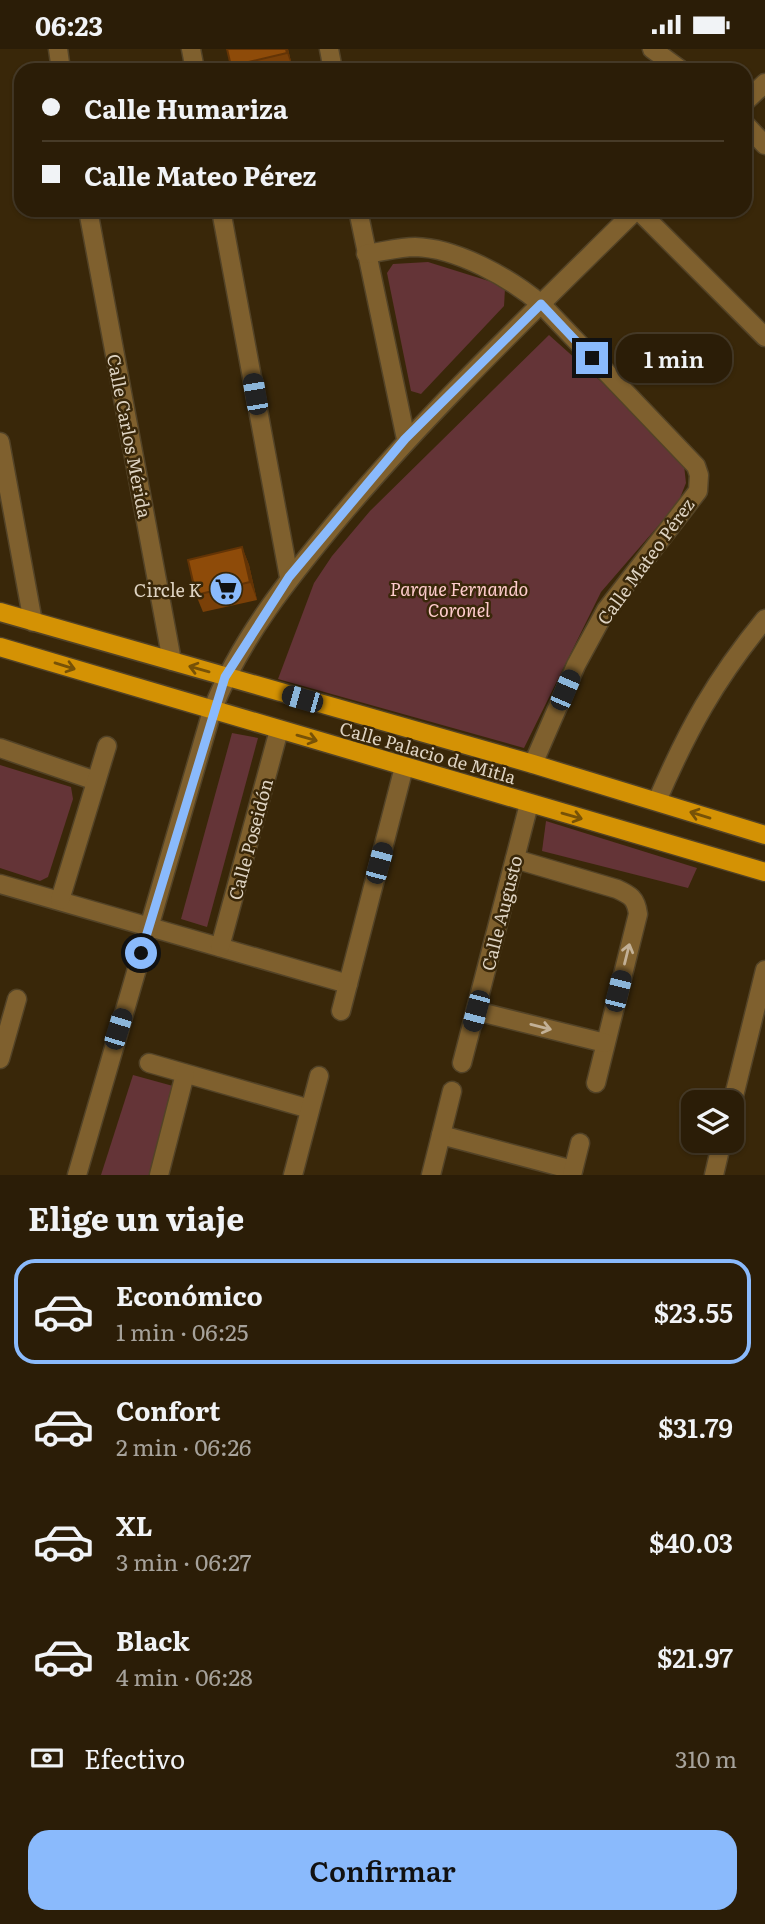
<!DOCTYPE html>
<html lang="es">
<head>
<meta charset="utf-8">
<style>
	:root { --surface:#2b1d07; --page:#372a15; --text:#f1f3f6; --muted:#a6a29b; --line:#473b28; --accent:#8abafc }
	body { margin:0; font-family:Literata,serif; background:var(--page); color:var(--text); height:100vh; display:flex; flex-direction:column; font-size:26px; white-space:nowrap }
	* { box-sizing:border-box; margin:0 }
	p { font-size:23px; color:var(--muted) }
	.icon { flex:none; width:38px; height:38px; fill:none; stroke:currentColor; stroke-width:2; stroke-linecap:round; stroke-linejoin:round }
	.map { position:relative; height:1126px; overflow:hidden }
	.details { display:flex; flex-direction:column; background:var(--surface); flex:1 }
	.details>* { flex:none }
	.hud { position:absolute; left:14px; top:14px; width:738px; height:154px; border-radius:21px; box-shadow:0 2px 5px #0004,0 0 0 2px var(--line); display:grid; align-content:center; height:154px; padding:0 28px; background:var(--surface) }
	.buttons { position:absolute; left:681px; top:1041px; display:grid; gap:14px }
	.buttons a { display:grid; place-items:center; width:63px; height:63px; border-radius:14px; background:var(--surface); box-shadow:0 2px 5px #0004,0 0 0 2px var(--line); font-size:35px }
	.end { position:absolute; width:32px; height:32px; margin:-16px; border:9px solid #8abafc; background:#111; box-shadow:0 0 0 4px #111 }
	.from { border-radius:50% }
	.bubble { position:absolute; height:49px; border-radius:21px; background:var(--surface); box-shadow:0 2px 5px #0004,0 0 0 2px var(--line); font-size:23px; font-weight:600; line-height:49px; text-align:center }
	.car { position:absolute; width:21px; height:42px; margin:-21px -10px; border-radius:9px; box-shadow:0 0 5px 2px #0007; background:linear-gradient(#222 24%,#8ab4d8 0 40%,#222 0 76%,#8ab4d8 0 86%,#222 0) }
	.hud b { display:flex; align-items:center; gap:24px; height:66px; font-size:26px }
	.hud b+b { border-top:2px solid var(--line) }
	.hud i { width:18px; height:18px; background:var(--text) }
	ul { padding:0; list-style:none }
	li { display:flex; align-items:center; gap:21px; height:105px; margin:0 14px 10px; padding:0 14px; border:4px solid transparent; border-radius:21px }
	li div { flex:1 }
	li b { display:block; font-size:26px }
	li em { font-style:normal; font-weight:600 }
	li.active { border-color:var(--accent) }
	li>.icon { width:63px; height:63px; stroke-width:1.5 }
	h2 { padding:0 28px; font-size:32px; line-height:84px }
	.pay { display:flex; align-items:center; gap:18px; height:77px; padding:0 28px; font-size:26px }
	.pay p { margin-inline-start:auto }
	.action { display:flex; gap:14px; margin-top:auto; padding:14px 28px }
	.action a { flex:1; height:80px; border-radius:21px; background:var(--accent); color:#111; font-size:28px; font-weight:600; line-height:80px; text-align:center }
	.status { display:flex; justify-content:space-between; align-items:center; height:49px; padding:0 35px; background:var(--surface); direction:ltr }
	.status svg { height:19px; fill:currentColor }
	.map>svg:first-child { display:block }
	.green { fill:#643437 }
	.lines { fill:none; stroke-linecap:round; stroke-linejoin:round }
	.minor-casing { stroke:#534327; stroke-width:21 }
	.major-casing { stroke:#534327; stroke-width:21 }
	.minor { stroke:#7f602e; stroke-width:18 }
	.major { stroke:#d49204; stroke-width:18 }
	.wall { fill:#7a4008 }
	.shaded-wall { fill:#633406 }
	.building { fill:#8e4b09; stroke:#633406; stroke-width:2 }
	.oneway { stroke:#775207 }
	.oneway2 { stroke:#c2b096 }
	.route { stroke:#8abafc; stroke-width:9 }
	.labels { text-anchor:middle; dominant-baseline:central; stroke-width:5; stroke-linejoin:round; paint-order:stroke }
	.street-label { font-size:18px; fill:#ded3c2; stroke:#392709 }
	.park-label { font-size:18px; font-style:italic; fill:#ffcccd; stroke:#392709 }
	.poi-label { font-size:18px; fill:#ded3c2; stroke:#392709; text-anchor:end }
</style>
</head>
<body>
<div class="status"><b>06:23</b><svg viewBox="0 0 49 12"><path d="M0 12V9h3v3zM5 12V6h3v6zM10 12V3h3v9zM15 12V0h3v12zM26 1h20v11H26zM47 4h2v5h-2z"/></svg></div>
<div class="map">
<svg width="765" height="1126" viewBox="0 0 765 1126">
	<rect width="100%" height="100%" fill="#392709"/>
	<g class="green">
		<polygon points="428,213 492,233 505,240 504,257 421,345 411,342 387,224 393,215"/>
		<polygon points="549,286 673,397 684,416 686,434 678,454 601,543 524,699 278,630 314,534 332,507 370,462"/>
		<polygon points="232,684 258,689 207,878 181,870"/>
		<polygon points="0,716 71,738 73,750 48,828 40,832 0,819"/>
		<polygon points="546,772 697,819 688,839 542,802"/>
		<polygon points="133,1026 173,1037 149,1126 101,1126"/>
	</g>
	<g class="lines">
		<defs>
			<g id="minor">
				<polyline points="58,0 61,21"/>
				<polyline points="191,0 195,21"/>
				<polyline points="329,0 333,21"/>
				<polyline points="652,0 681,21"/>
				<polyline points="746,52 765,34"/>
				<polyline points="746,76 765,96"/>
				<polyline points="88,161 172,612"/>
				<polyline points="221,161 289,528"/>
				<polyline points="358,161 406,390"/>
				<polyline points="638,161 765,288"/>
				<path d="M366,205C382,203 399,198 415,198C457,199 510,229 541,255L696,417L699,426L698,442L606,561L576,616L533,715"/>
				<polyline points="0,393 33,573"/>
				<polyline points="0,699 96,732"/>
				<path d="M657,752C688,680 715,631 765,570"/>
				<path d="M515,810L617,840C630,846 636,849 638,865L596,1034"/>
				<polyline points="0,835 348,935"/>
				<polyline points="60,851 107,697"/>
				<polyline points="220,898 279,681"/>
				<polyline points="341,962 404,718"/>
				<polyline points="476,962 605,994"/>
				<polyline points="0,1010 17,950"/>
				<polyline points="149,1014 310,1060"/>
				<polyline points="462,1014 529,755"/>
				<polyline points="732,1055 765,921"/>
				<polyline points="441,1086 573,1121"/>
				<path d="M77,1126L212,662C240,589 291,527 340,468C432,359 535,261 636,161"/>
				<polyline points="159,1126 185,1025"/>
				<polyline points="293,1126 319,1027"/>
				<polyline points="431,1126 452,1042"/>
				<polyline points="572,1126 580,1094"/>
				<polyline points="714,1126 722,1092"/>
			</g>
			<g id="major">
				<polyline points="0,563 533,715 765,786"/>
				<polyline points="0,598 765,823"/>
			</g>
		</defs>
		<use href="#minor" class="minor-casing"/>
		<use href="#major" class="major-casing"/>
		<use href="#minor" class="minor"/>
		<use href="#major" class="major"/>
	</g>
	<g class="wall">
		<polygon points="288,0 293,21 233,21 231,17"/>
		<polygon points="242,498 249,516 257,551 203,563 196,546"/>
	</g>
	<g class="shaded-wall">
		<polygon points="286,0 288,0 293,21 287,4"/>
		<polygon points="242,498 249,516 257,551 250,533"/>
	</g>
	<g class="building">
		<polygon points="227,0 286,0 287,4 231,17"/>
		<polygon points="242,498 250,533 196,546 188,511"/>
	</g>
	<defs><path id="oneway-shaft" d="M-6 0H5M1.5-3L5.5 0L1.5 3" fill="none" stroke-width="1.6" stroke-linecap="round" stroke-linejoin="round" transform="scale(1.75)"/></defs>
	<g class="oneway">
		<use href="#oneway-shaft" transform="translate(65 617) rotate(17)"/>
		<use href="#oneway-shaft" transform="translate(199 620) rotate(-164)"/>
		<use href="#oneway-shaft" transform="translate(307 689) rotate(16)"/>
		<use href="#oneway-shaft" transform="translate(700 766) rotate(-163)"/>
		<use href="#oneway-shaft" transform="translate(572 767) rotate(16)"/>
	</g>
	<g class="oneway2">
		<use href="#oneway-shaft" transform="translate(627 905) rotate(-76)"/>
		<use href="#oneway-shaft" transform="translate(541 978) rotate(14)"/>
	</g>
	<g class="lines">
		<polyline class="route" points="141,904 225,628 289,528 405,390 541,255 592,309"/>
	</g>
	<defs>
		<symbol id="supermarket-disc" viewBox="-11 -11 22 22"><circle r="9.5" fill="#8abafc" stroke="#392709"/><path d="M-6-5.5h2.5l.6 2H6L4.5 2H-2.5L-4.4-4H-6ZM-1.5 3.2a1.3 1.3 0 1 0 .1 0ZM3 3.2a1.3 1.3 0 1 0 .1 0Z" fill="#111"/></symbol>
	</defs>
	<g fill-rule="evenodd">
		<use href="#supermarket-disc" x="207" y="521" width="38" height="38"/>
	</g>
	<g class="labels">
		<g class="street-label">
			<text transform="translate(130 387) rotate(79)">Calle Carlos Mérida</text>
			<text transform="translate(645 512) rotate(-54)">Calle Mateo Pérez</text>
			<text transform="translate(428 703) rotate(16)">Calle Palacio de Mitla</text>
			<text transform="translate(250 790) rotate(-75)">Calle Poseidón</text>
			<text transform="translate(501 864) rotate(-76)">Calle Augusto</text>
		</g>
		<g class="park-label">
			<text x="459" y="539">Parque Fernando<tspan x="459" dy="21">Coronel</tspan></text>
		</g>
		<g class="poi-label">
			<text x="202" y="540">Circle K</text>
		</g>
	</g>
</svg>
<div class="buttons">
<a><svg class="icon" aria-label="layers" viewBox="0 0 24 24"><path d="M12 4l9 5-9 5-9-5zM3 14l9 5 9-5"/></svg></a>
</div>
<i class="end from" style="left:141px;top:904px"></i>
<i class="end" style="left:592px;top:309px"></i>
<div class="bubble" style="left:616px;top:285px;width:116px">1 min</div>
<i class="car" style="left:255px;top:345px;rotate:350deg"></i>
<i class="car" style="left:565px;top:641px;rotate:23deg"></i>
<i class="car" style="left:302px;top:650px;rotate:286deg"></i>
<i class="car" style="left:379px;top:814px;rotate:15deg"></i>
<i class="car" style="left:618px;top:942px;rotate:14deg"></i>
<i class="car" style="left:476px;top:962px;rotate:195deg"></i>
<i class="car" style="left:118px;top:980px;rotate:17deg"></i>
<div class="hud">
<b><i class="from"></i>Calle Humariza</b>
<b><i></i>Calle Mateo Pérez</b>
</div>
</div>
<section class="details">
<h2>Elige un viaje</h2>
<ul>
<li class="active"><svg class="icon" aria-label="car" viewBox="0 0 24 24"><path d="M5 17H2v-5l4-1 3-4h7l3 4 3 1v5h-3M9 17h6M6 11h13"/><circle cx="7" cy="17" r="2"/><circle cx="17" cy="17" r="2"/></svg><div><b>Económico</b><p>1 min · 06:25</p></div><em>$23.55</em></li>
<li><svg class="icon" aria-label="car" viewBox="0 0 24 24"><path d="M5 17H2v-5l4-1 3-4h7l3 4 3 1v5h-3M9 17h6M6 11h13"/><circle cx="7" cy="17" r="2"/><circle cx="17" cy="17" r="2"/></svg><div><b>Confort</b><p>2 min · 06:26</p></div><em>$31.79</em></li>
<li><svg class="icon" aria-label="car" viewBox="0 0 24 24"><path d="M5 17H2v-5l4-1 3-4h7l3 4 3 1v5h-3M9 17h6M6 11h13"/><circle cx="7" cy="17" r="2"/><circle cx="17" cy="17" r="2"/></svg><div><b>XL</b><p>3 min · 06:27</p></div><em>$40.03</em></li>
<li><svg class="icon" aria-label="car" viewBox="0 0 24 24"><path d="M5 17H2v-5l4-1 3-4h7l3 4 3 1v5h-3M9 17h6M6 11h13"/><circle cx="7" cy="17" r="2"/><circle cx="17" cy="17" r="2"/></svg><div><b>Black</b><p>4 min · 06:28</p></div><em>$21.97</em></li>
</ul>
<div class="pay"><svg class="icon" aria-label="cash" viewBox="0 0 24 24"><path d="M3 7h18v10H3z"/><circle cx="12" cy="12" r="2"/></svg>Efectivo<p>310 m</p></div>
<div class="action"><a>Confirmar</a></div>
</section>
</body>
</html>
